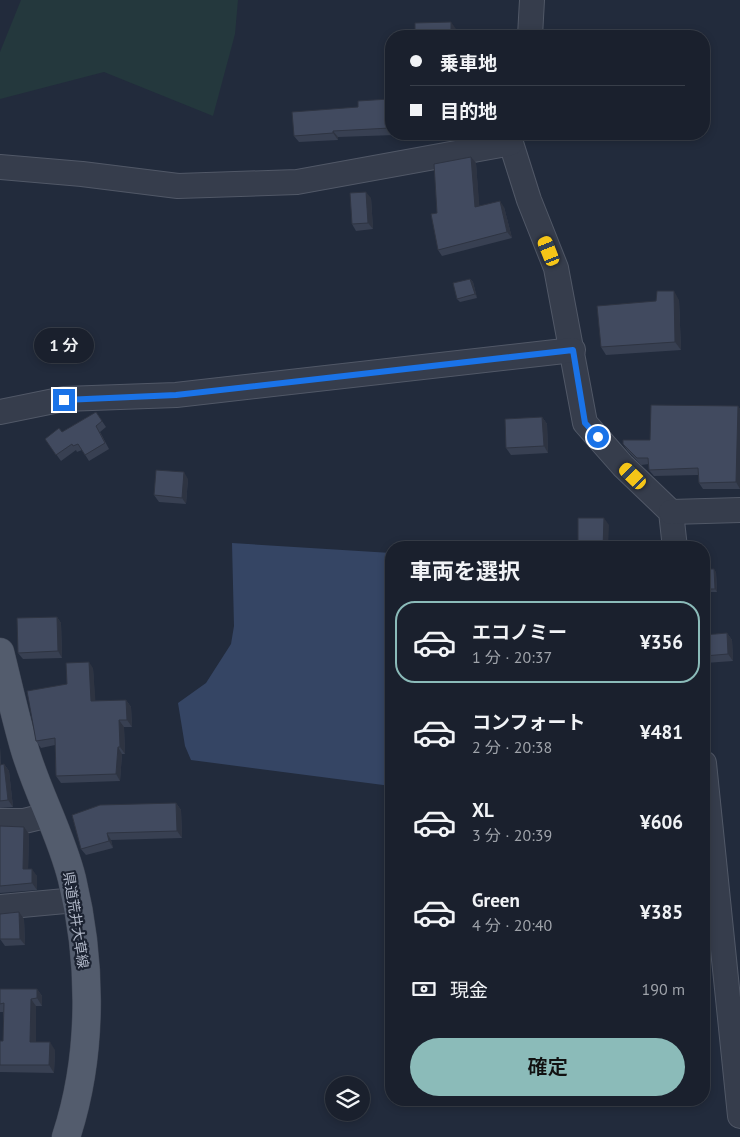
<!DOCTYPE html>
<html lang="ja">
<head>
<meta charset="utf-8">
<style>
	:root { --surface:#1a202d; --page:#232835; --text:#f1f3f6; --muted:#9fa3aa; --line:#383e49; --accent:#8bbbb9 }
	body { margin:0; font-family:"PT Sans","Noto Sans JP",sans-serif; background:var(--page); color:var(--text); height:100vh; display:flex; flex-direction:column; font-size:19px; white-space:nowrap }
	* { box-sizing:border-box; margin:0 }
	p { font-size:16px; color:var(--muted) }
	.icon { flex:none; width:28px; height:28px; fill:none; stroke:currentColor; stroke-width:2; stroke-linecap:round; stroke-linejoin:round }
	.map { position:relative; flex:1; overflow:hidden }
	.sheet { position:absolute; left:385px; top:541px; width:325px; height:565px; display:flex; flex-direction:column; background:var(--surface); border-radius:20px; box-shadow:0 2px 8px #0003,0 0 0 1px var(--line) }
	.sheet>* { flex:none }
	.banner { position:absolute; left:385px; top:30px; width:325px; height:110px; border-radius:20px; box-shadow:0 2px 8px #0003,0 0 0 1px var(--line); display:grid; align-content:center; height:110px; padding:0 25px; background:var(--surface) }
	.buttons { position:absolute; left:325px; top:1076px; display:grid; gap:10px }
	.buttons a { display:grid; place-items:center; width:45px; height:45px; border-radius:50%; background:var(--surface); box-shadow:0 2px 8px #0003,0 0 0 1px var(--line); font-size:25px }
	.end { position:absolute; width:22px; height:22px; margin:-11px; border:6px solid #1a73e8; background:#fff; box-shadow:0 0 0 2px #fff }
	.from { border-radius:50% }
	.bubble { position:absolute; height:35px; border-radius:18px; background:var(--surface); box-shadow:0 2px 8px #0003,0 0 0 1px var(--line); font-size:16px; font-weight:600; line-height:35px; text-align:center }
	.car { position:absolute; width:15px; height:30px; margin:-15px -8px; border-radius:6px; box-shadow:0 0 4px 1px #0007; background:linear-gradient(#f5c518 24%,#345 0 40%,#f5c518 0 76%,#345 0 86%,#f5c518 0) }
	.banner b { display:flex; align-items:center; gap:18px; height:48px; font-size:19px }
	.banner b+b { border-top:1px solid var(--line) }
	.banner i { width:12px; height:12px; background:var(--text) }
	ul { padding:0; list-style:none }
	li { display:flex; align-items:center; gap:15px; height:82px; margin:0 10px 8px; padding:0 15px; border:2px solid transparent; border-radius:20px }
	li div { flex:1 }
	li b { display:block; font-size:19px }
	li em { font-style:normal; font-weight:600 }
	li.on { border-color:var(--accent) }
	li>.icon { width:45px; height:45px; stroke-width:1.5 }
	h2 { padding:0 25px; font-size:22px; line-height:60px }
	.pay { display:flex; align-items:center; gap:12px; height:55px; padding:0 25px; font-size:19px }
	.pay p { margin-inline-start:auto }
	.button { display:flex; gap:10px; margin-top:auto; padding:10px 25px }
	.button a { flex:1; height:58px; border-radius:30px; background:var(--accent); color:#111; font-size:20px; font-weight:600; line-height:58px; text-align:center }
	.map>svg:first-child { display:block }
	.green { fill:#24383d }
	.water { fill:#354564 }
	.lines { fill:none; stroke-linecap:round; stroke-linejoin:round }
	.minor-casing { stroke:#515867; stroke-width:26 }
	.major-casing { stroke:#3f4655; stroke-width:29 }
	.minor { stroke:#363d4c; stroke-width:24 }
	.major { stroke:#535c6d; stroke-width:28 }
	.wall { fill:#384052 }
	.shaded-wall { fill:#2e3442 }
	.building { fill:#414a5f; stroke:#2e3442 }
	.route { stroke:#1a73e8; stroke-width:6 }
	.labels { text-anchor:middle; dominant-baseline:central; stroke-width:4.5; stroke-linejoin:round; paint-order:stroke }
	.street-label { font-size:14px; fill:#b1b8c8; stroke:#1b2231 }
</style>
</head>
<body>
<div class="map">
<svg width="740" height="1137" viewBox="0 0 740 1137">
	<rect width="100%" height="100%" fill="#222b3c"/>
	<polygon class="green" points="21,0 238,0 235,34 213,116 104,72 0,99 0,52"/>
	<polygon class="water" points="232,543 391,553 391,786 191,760 185,746 178,703 206,683 231,644 234,626"/>
	<g class="lines">
		<defs>
			<g id="minor">
				<polyline points="530,36 532,0"/>
				<polyline points="510,134 511,143 529,200 556,268 585,423 623,466 671,512 675,548"/>
				<polyline points="0,167 82,174 178,186 297,182 511,143"/>
				<polyline points="0,412 64,399 176,395 573,350"/>
				<polyline points="671,512 740,510"/>
				<polyline points="704,763 740,1116"/>
				<polyline points="0,821 24,821 49,815"/>
				<polyline points="0,907 76,900"/>
			</g>
			<path id="major" d="M0,652C8,684 15,716 24,747C37,792 61,834 72,879C92,962 93,1055 66,1137"/>
		</defs>
		<use href="#minor" class="minor-casing"/>
		<use href="#major" class="major-casing"/>
		<use href="#minor" class="minor"/>
		<use href="#major" class="major"/>
	</g>
	<g class="wall">
		<polygon points="389,99 391,102 391,134 395,134 395,135 338,137 338,140 299,142 294,136 358,107"/>
		<polygon points="471,157 476,163 479,206 504,207 512,238 442,256 438,250 437,213"/>
		<polygon points="371,198 373,229 356,231 352,224"/>
		<polygon points="470,279 473,282 477,298 460,302 457,299"/>
		<polygon points="679,300 681,350 606,355 601,347"/>
		<polygon points="738,406 740,409 740,489 703,489 699,483 698,475 654,476 649,470 649,464 641,465 627,450 623,444 650,440"/>
		<polygon points="96,412 106,427 100,432 109,449 89,461 82,450 77,452 76,450 61,461 45,439 62,432"/>
		<polygon points="542,417 547,424 548,453 511,455 506,448"/>
		<polygon points="188,479 186,504 159,502 154,495"/>
		<polygon points="704,569 716,572 717,592 704,592"/>
		<polygon points="57,617 61,623 62,658 23,659 18,653"/>
		<polygon points="727,633 732,640 733,661 705,663 704,661 704,635"/>
		<polygon points="93,668 95,701 126,700 131,707 132,727 124,727 125,754 122,754 120,781 61,783 56,776 55,745 41,748 36,741 67,684"/>
		<polygon points="0,747 1,765 4,764 9,771 13,807 0,808"/>
		<polygon points="176,803 181,810 182,838 111,840 113,848 86,855 81,849 72,815"/>
		<polygon points="0,826 29,834 28,869 37,876 37,890 0,893"/>
		<polygon points="24,919 25,945 5,946 0,939"/>
		<polygon points="704,952 707,979 704,980"/>
		<polygon points="0,989 37,989 42,996 42,1006 36,1006 36,1042 55,1050 54,1073 0,1072 0,1041 3,1041 3,1012 0,1012"/>
	</g>
	<g class="shaded-wall">
		<polygon points="451,22 456,29 456,36 451,36"/>
		<polygon points="389,99 391,102 391,130 390,128"/>
		<polygon points="333,131 338,137 338,140 333,133"/>
		<polygon points="471,157 476,163 480,213 475,207"/>
		<polygon points="366,192 371,198 373,229 368,223"/>
		<polygon points="500,201 504,207 512,238 507,232"/>
		<polygon points="470,279 473,282 477,298 475,294"/>
		<polygon points="674,291 679,300 681,350 675,342"/>
		<polygon points="738,406 740,409 740,489 736,482"/>
		<polygon points="542,417 547,424 548,453 544,446"/>
		<polygon points="184,472 188,479 186,504 182,498"/>
		<polygon points="604,518 609,525 608,548 603,548"/>
		<polygon points="714,569 716,572 717,592 715,589"/>
		<polygon points="57,617 61,623 62,658 58,651"/>
		<polygon points="727,633 732,640 733,661 728,654"/>
		<polygon points="89,662 93,668 96,708 91,701"/>
		<polygon points="126,700 131,707 132,727 127,720"/>
		<polygon points="119,720 124,727 125,754 120,747"/>
		<polygon points="0,747 1,772 0,770"/>
		<polygon points="118,747 122,754 120,781 116,774"/>
		<polygon points="4,764 9,771 13,807 8,800"/>
		<polygon points="176,803 181,810 182,838 177,831"/>
		<polygon points="24,827 29,834 28,876 23,869"/>
		<polygon points="107,833 111,840 113,848 109,841"/>
		<polygon points="32,869 37,876 37,890 32,883"/>
		<polygon points="19,912 24,919 25,945 20,939"/>
		<polygon points="704,952 707,979 704,974"/>
		<polygon points="37,989 42,996 42,1006 37,998"/>
		<polygon points="31,999 36,1006 36,1049 30,1042"/>
		<polygon points="50,1042 55,1050 54,1073 49,1065"/>
	</g>
	<g class="building">
		<polygon points="451,22 451,36 415,36 415,23"/>
		<polygon points="389,99 390,128 333,131 333,133 294,136 292,112 358,107 358,101"/>
		<polygon points="471,157 475,207 500,201 507,232 438,250 431,214 437,213 434,164"/>
		<polygon points="366,192 368,223 352,224 350,193"/>
		<polygon points="470,279 475,294 457,299 453,283"/>
		<polygon points="657,291 674,291 675,342 601,347 597,306 656,301"/>
		<polygon points="651,405 738,406 736,482 699,483 698,468 649,470 648,458 637,458 623,444 623,440 650,440"/>
		<polygon points="96,412 102,421 96,426 105,443 85,455 78,444 73,446 72,444 56,455 45,439 59,428 62,432"/>
		<polygon points="542,417 544,446 506,448 505,419"/>
		<polygon points="156,470 184,472 182,498 154,495"/>
		<polygon points="578,518 604,518 603,548 578,548"/>
		<polygon points="704,569 714,569 715,589 704,589"/>
		<polygon points="57,617 58,651 18,653 17,618"/>
		<polygon points="727,633 728,654 704,656 704,635"/>
		<polygon points="89,662 91,701 126,700 127,720 119,720 120,747 118,747 116,774 56,776 55,738 36,741 27,691 67,684 66,663"/>
		<polygon points="4,764 8,800 0,801 0,765"/>
		<polygon points="176,803 177,831 107,833 109,841 81,849 72,815 100,805"/>
		<polygon points="0,826 24,827 23,869 32,869 32,883 0,886"/>
		<polygon points="19,912 20,939 0,939 0,914"/>
		<polygon points="0,989 37,989 37,998 31,999 30,1042 50,1042 49,1065 0,1065 0,1041 3,1041 4,1003 0,1004"/>
	</g>
	<g class="lines">
		<polyline class="route" points="64,400 176,395 573,350 585,423 598,437"/>
	</g>
	<g class="labels">
		<g class="street-label">
			<text transform="translate(76 920) rotate(81)">県道荒井大草線</text>
		</g>
	</g>
</svg>
<div class="buttons">
<a><svg class="icon" aria-label="layers" viewBox="0 0 24 24"><path d="M12 4l9 5-9 5-9-5zM3 14l9 5 9-5"/></svg></a>
</div>
<i class="end from" style="left:598px;top:437px"></i>
<i class="end" style="left:64px;top:400px"></i>
<div class="bubble" style="left:34px;top:328px;width:60px">1 分</div>
<i class="car" style="left:549px;top:251px;rotate:338deg"></i>
<i class="car" style="left:633px;top:476px;rotate:314deg"></i>
<div class="banner">
<b><i class="from"></i>乗車地</b>
<b><i></i>目的地</b>
</div>
<section class="sheet">
<h2>車両を選択</h2>
<ul>
<li class="on"><svg class="icon" aria-label="car" viewBox="0 0 24 24"><path d="M5 17H2v-5l4-1 3-4h7l3 4 3 1v5h-3M9 17h6M6 11h13"/><circle cx="7" cy="17" r="2"/><circle cx="17" cy="17" r="2"/></svg><div><b>エコノミー</b><p>1 分 · 20:37</p></div><em>¥356</em></li>
<li><svg class="icon" aria-label="car" viewBox="0 0 24 24"><path d="M5 17H2v-5l4-1 3-4h7l3 4 3 1v5h-3M9 17h6M6 11h13"/><circle cx="7" cy="17" r="2"/><circle cx="17" cy="17" r="2"/></svg><div><b>コンフォート</b><p>2 分 · 20:38</p></div><em>¥481</em></li>
<li><svg class="icon" aria-label="car" viewBox="0 0 24 24"><path d="M5 17H2v-5l4-1 3-4h7l3 4 3 1v5h-3M9 17h6M6 11h13"/><circle cx="7" cy="17" r="2"/><circle cx="17" cy="17" r="2"/></svg><div><b>XL</b><p>3 分 · 20:39</p></div><em>¥606</em></li>
<li><svg class="icon" aria-label="car" viewBox="0 0 24 24"><path d="M5 17H2v-5l4-1 3-4h7l3 4 3 1v5h-3M9 17h6M6 11h13"/><circle cx="7" cy="17" r="2"/><circle cx="17" cy="17" r="2"/></svg><div><b>Green</b><p>4 分 · 20:40</p></div><em>¥385</em></li>
</ul>
<div class="pay"><svg class="icon" aria-label="cash" viewBox="0 0 24 24"><path d="M3 7h18v10H3z"/><circle cx="12" cy="12" r="2"/></svg>現金<p>190 m</p></div>
<div class="button"><a>確定</a></div>
</section>
</div>
</body>
</html>
